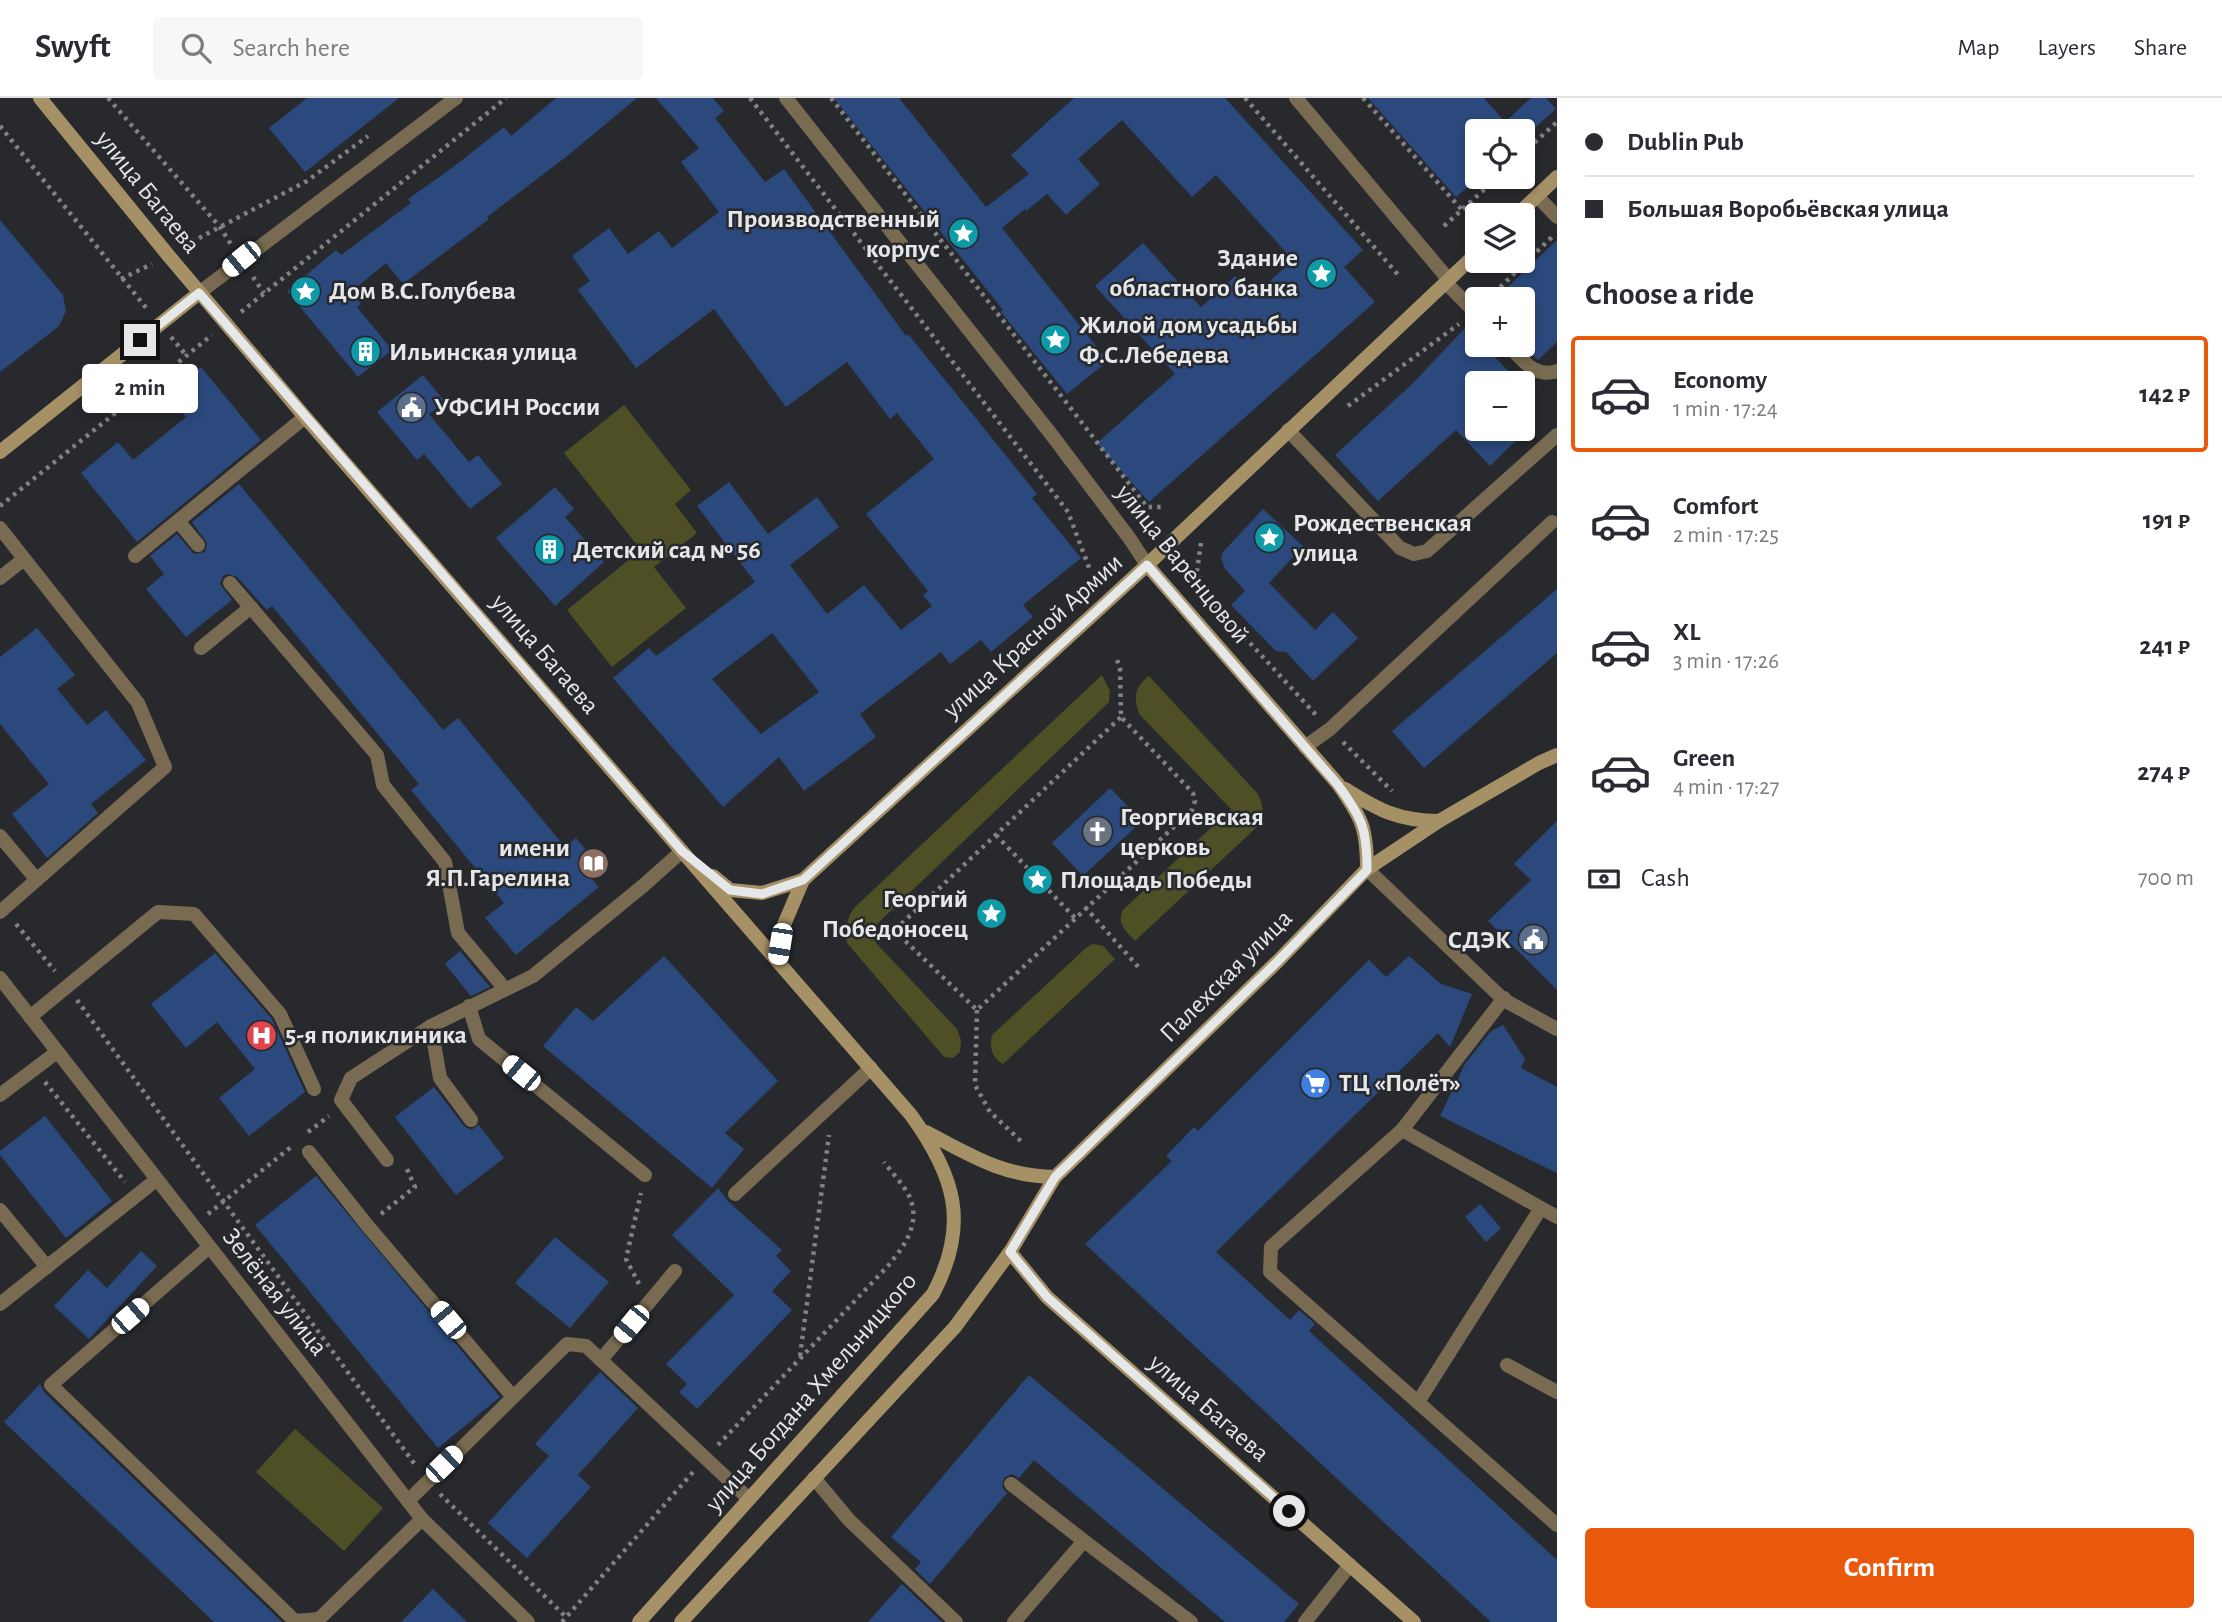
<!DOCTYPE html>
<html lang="en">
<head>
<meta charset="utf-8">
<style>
	:root { --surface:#fff; --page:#f7f7f7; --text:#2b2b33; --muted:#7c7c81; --line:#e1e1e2; --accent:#ea580c }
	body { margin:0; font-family:"Alegreya Sans",sans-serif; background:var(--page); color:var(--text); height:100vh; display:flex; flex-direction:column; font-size:26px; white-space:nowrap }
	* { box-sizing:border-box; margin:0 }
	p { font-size:23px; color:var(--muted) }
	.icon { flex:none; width:38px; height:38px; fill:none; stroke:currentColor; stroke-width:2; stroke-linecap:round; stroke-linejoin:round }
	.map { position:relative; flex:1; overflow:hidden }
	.sheet { display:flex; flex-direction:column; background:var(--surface); width:665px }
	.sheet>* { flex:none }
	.guide { display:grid; align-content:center; height:154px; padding:0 28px; background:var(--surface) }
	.controls { position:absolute; left:1465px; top:21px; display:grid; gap:14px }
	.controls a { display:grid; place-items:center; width:70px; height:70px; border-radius:7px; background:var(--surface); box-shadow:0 4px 10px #0003; font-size:35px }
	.end { position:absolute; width:32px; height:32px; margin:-16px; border:9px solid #e5e7e9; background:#111; box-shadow:0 0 0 4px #111 }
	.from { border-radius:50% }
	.bubble { position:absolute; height:49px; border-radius:7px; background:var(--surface); box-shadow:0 4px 10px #0003; font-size:23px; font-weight:600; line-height:49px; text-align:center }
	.car { position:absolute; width:21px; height:42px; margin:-21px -10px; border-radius:9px; box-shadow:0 0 5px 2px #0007; background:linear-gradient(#fff 24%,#345 0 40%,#fff 0 76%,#345 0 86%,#fff 0) }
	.guide b { display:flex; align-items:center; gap:24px; height:66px; font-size:26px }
	.guide b+b { border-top:2px solid var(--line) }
	.guide i { width:18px; height:18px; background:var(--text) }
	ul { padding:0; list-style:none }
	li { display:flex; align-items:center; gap:21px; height:116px; margin:0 14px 10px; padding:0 14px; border:4px solid transparent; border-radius:7px }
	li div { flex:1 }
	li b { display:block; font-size:26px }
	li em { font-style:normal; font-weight:600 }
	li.selected { border-color:var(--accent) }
	li>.icon { width:63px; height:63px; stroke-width:1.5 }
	h2 { padding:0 28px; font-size:32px; line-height:84px }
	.pay { display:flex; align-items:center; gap:18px; height:77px; padding:0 28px; font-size:26px }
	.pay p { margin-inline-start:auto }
	.button { display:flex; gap:14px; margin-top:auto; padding:14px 28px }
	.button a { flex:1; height:80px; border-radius:7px; background:var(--accent); color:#fff; font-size:28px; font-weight:600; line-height:80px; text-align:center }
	header { display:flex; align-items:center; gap:42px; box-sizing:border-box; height:98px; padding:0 35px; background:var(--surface); border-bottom:2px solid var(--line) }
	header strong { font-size:33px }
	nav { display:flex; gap:38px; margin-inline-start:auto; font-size:24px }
	.search { width:490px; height:63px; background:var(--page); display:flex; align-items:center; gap:18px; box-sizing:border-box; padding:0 24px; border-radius:7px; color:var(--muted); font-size:26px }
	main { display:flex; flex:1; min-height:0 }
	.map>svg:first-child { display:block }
	.green { fill:#4e4f25 }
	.building { fill:#2b497d; fill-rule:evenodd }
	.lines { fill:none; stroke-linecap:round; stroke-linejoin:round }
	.path { stroke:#808285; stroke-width:4.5; stroke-dasharray:3.5 5; stroke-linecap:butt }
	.lane { stroke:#796b51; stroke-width:14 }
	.street { stroke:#796b51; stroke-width:14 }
	.secondary { stroke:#a69066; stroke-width:14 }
	.route { stroke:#e5e7e9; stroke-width:9 }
	.labels { text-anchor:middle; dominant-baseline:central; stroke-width:5; stroke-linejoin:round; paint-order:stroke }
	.street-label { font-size:26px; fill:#e5e7e9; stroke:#27292d }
	.poi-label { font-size:26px; font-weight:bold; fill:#e5e7e9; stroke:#27292d; text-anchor:start }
</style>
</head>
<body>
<header>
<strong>Swyft</strong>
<div class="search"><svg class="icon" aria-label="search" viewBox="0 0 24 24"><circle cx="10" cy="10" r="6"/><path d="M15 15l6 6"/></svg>Search here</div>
<nav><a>Map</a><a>Layers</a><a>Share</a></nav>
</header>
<main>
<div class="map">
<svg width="1557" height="1524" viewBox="0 0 1557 1524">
	<rect width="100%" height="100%" fill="#27292d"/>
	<g class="green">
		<polygon points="624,307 691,392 675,406 697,435 654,469 686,510 612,569 567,512 641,452 564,355"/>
		<path d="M1102,577L1110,593L1109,604L873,830V839L877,846L957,931L961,942L960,954L953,960L944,959L847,845C845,832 846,822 854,810Z"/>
		<path d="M1149,578L1257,695C1264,706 1264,717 1258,728L1135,843C1126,833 1116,826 1123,812L1231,711L1140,617C1133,601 1134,589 1149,578Z"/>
		<path d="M1093,846L1103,848L1115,861L1003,966C992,960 989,950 992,937L1087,849Z"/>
		<polygon points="295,1331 383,1410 344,1453 256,1374"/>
	</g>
	<g class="building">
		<polygon points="307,0 399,0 305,74 269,30"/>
		<polygon points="556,0 637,0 566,59 487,119 489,121 403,186 386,165 351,194 361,206 357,209 392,252 358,279 287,193 336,152 341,157 411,105 408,101 452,70 504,29 511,38"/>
		<path d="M656,0H713L724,13L715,20L765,84L784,71L906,238L908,236L1037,396L1032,400L1081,460L1023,507L1033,519L991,554L981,542L950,566L941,554L860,616L876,639L804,693L779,659L723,709L613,580L649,550L656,558L755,484L697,408L729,384L768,436L817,399L839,429L790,467L827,516L864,487L901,532L932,508L923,497L928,493L866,416L934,361L897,315L890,321L847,264L786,309L714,211L636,270L578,192L590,183L572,158L609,130L628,156L659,133L672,150L719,114L681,64L699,50ZM772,535L819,594L761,636L712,581Z"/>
		<polygon points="834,0 899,0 986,109 1029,76 1011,57 1074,0 1225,0 1363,152 1344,169 1375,204 1149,404 1097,345 1175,276 1095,188 1143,145 1201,209 1235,178 1253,198 1293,162 1216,77 1192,99 1122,22 1078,61 1100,86 1066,117 1047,96 1026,113 1025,111 1002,130 1108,263 1067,296 1001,214 1003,212"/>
		<polygon points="1368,0 1484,0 1505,24 1531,0 1546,0 1556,11 1531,33 1477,33 1477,81 1456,99"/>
		<polygon points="0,122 63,197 66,213 59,228 0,274"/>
		<polygon points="1557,142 1557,244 1538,262 1522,248 1522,201 1495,201"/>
		<polygon points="1467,228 1477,239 1477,247 1484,247 1519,285 1477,285 1477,331 1528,331 1490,368 1456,332 1378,403 1335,357 1412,286"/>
		<polygon points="201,269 261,342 137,444 81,375 118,344 133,362 186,319 167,296"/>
		<polygon points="423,277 445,304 429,316 469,364 478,357 502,386 470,411 424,356 417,362 377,314"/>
		<polygon points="239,386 443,632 458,620 565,749 576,740 603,772 592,781 599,789 516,857 485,820 504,805 411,692 419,686 272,508 267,512 237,479 228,476 223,478 220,486 232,502 186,539 146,491 164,476 150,458 177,436 194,456 205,454 207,445 192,424"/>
		<polygon points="555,389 574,411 565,419 604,464 555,508 496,440"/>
		<polygon points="1263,411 1303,448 1269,485 1315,532 1333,514 1358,540 1313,583 1286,554 1276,553 1231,507 1245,493 1225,471 1221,460 1223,454"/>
		<polygon points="1557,491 1557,555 1424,670 1392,633"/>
		<polygon points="37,530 75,577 57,591 87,627 106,612 146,662 91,706 98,715 47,760 12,716 49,686 0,626 0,559"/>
		<polygon points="1110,690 1142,723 1083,778 1052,745"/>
		<polygon points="1557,723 1557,892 1488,823 1531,782 1514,766"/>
		<polygon points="460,853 490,889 471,898 445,866"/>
		<polygon points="215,855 272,921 305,994 249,1038 219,1000 255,971 217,924 186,950 151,906"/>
		<polygon points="664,858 778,983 725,1035 744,1051 712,1090 543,948 576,909 593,923"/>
		<polygon points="1409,858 1441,886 1472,896 1450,949 1438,935 1216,1154 1290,1222 1299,1212 1315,1226 1309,1233 1557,1462 1557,1524 1491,1524 1085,1146 1172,1063 1166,1058 1194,1029 1198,1033 1369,862 1386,879"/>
		<polygon points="1503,927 1525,961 1521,970 1557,989 1557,1075 1440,1018 1465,966 1491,933"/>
		<polygon points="434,989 464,1028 471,1032 479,1027 504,1060 456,1097 395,1019"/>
		<polygon points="45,1018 112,1103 66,1140 0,1057 0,1053"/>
		<polygon points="316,1078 500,1299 438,1350 255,1127"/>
		<polygon points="718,1090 728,1103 782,1152 776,1158 791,1173 772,1193 792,1212 697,1311 679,1294 687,1286 666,1266 734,1197 672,1137"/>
		<polygon points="1480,1106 1501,1130 1486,1144 1465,1119"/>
		<polygon points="555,1139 609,1184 570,1230 515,1185"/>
		<polygon points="141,1153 157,1168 89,1241 54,1208 88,1172 107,1190"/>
		<polygon points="600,1274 638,1310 578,1377 591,1389 527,1460 488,1425 549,1358 535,1346"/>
		<polygon points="1029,1277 1299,1506 1284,1524 1225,1524 1034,1362 1019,1380 1012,1376 1004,1380 1002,1389 1007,1395 930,1486 915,1471 921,1464 891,1439"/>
		<polygon points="40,1286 44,1294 282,1524 214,1524 4,1324"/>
		<polygon points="902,1486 942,1524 868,1524"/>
		<polygon points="433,1491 467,1524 401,1524"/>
	</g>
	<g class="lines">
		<g class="path">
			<polyline points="108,0 220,129 232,148"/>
			<polyline points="750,0 1068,414 1090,472"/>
			<polyline points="831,0 1147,409 1163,409"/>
			<polyline points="1245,0 1400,179"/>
			<polyline points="1363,0 1462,112"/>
			<polyline points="0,28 147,211"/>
			<polyline points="1522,56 1557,24"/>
			<polyline points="1444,128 1498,79"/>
			<polyline points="184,148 307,83 368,38"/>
			<polyline points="253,179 264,195"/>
			<polyline points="121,181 152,166"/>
			<polyline points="1488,201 1554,137"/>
			<polyline points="241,214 506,0"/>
			<polyline points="171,239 186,257"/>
			<polyline points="1348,308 1459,226"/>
			<polyline points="0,408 212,237"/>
			<polyline points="1201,445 1197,473 1206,497 1317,618"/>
			<polyline points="1117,562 1120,570 1121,619 1193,695 1195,703 1192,712 977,912 898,836 898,829 1121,619"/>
			<polyline points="1343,644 1392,693"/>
			<polyline points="996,737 1075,820"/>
			<polyline points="1085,809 1141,872"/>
			<polyline points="16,826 55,873"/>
			<polyline points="77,902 416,1368"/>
			<polyline points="977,912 975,987 990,1014 1023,1045"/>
			<polyline points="45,984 125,1084"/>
			<polyline points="308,1034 329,1018"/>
			<polyline points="208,1116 291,1049"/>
			<polyline points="381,1116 415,1089 406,1069"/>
			<polyline points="639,1186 626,1161 641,1095"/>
			<polyline points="800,1258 829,1037"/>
			<path d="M718,1347L887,1169C903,1150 921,1127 910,1100C905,1088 892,1075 884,1064"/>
			<polyline points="440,1396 566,1519"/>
			<polyline points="562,1524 693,1374"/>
		</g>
		<g class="lane">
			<polyline points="1537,98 1557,119"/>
			<polyline points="1446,185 1477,216"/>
			<path d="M1508,247C1522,261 1535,281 1557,273"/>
			<polyline points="1288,332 1400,450 1414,456 1427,453 1557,337"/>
			<polyline points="178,423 198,447"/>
			<polyline points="0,430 138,605 165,669 0,814"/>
			<polyline points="135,458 305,319"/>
			<polyline points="0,480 24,461"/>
			<polyline points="230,485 377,657 383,687 445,764 458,835 505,891"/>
			<polyline points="201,550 251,509"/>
			<polyline points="1305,649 1330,631 1552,424"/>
			<polyline points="0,738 37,782"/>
			<polyline points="1504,900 1402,1032 1271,1149 1270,1174 1557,1427"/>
			<polyline points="469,908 479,941 645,1077"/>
			<polyline points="30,919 158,814 194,816 280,916 314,991"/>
			<polyline points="0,997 57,954"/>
			<polyline points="471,1022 440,980 431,928 533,878 644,787 682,753"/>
			<polyline points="1402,1032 1557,1119"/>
			<polyline points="309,1054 367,1127 513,1299"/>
			<polyline points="387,1062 341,1002 351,980 431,928"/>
			<polyline points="735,1096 871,970"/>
			<polyline points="0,1112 47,1169"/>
			<polyline points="208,1150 51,1287 295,1523 319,1521 422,1421"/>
			<polyline points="601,1262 675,1173"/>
			<polyline points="1507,1267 1557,1294"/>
			<polyline points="1418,1304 1541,1110"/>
			<polyline points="1011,1386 1084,1443 1014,1524"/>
			<polyline points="408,1403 567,1246 586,1248 749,1401"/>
			<polyline points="1084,1443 1191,1524"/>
			<polyline points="1305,1524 1350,1467"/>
		</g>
		<g class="street">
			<polyline points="786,0 1051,336 1130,441 1147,467"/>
			<polyline points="1296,0 1449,182"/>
			<polyline points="199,195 456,0"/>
			<polyline points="1367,771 1504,902 1557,931"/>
			<polyline points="0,880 422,1421 528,1524"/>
			<polyline points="0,1206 156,1082"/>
			<polyline points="814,1380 849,1422 956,1524"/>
		</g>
		<g class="secondary">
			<path d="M40,0L168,157L305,319L911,1017C955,1078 970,1126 933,1196L639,1524"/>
			<polyline points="1517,117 1557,79"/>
			<polyline points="0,354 199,195"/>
			<path d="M1147,467L1338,686C1362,720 1367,730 1367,771"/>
			<path d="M1345,691C1378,712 1399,723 1439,723"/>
			<polyline points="713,778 730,792 762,795 803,782"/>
			<polyline points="778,863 783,829 803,782 1147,467 1477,155"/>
			<path d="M926,1034C972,1058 1002,1078 1055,1079"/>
			<polyline points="1010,1154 1047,1199 1414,1524"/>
			<polyline points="681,1524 955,1229 1010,1154 1055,1079 1278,863 1367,771 1439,723 1539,665 1557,657"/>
		</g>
	</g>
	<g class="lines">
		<path class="route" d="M140,242L199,195L682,753L730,792L762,796L803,782L1147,467L1338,687C1362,720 1367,730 1367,772L1278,863L1055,1079L1010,1154L1047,1199L1289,1413"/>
	</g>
	<defs>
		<symbol id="sight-disc" viewBox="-11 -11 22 22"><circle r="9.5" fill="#0f9aa8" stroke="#27292d"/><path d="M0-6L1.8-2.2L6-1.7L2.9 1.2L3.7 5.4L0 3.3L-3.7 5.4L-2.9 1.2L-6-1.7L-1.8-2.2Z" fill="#fff"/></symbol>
		<symbol id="building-disc" viewBox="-11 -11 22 22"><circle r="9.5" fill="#0f9aa8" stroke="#27292d"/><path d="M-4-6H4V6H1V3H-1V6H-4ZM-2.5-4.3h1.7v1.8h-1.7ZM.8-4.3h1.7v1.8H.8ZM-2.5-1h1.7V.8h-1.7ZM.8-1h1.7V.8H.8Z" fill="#fff"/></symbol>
		<symbol id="civic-disc" viewBox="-11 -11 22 22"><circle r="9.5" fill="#5c6f8a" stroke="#27292d"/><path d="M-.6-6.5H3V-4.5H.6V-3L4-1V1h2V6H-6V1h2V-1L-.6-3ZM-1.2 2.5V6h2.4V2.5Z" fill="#fff"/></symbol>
		<symbol id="church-disc" viewBox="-11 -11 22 22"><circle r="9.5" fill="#6b7280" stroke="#27292d"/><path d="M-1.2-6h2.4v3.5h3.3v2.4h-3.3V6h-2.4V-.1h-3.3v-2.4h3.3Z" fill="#fff"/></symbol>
		<symbol id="library-disc" viewBox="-11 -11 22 22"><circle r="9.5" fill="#8d6e63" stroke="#27292d"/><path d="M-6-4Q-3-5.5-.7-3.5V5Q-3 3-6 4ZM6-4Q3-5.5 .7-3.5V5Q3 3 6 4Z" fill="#fff"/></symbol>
		<symbol id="hospital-disc" viewBox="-11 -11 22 22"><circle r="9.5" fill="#e0444e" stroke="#27292d"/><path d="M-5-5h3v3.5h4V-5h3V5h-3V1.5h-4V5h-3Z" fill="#fff"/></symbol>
		<symbol id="supermarket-disc" viewBox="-11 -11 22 22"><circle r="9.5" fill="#3f7fe0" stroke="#27292d"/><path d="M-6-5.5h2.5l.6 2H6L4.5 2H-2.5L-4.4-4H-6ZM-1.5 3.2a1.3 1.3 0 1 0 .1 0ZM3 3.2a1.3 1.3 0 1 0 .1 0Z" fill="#fff"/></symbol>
	</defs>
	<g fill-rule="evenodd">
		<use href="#sight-disc" x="946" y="118" width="35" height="35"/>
		<use href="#sight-disc" x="1304" y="158" width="35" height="35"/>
		<use href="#sight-disc" x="288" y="176" width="35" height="35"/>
		<use href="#sight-disc" x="1038" y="224" width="35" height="35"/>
		<use href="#building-disc" x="348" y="236" width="35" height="35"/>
		<use href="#civic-disc" x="394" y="292" width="35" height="35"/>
		<use href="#sight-disc" x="1252" y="422" width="35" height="35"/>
		<use href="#building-disc" x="532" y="434" width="35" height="35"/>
		<use href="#church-disc" x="1080" y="716" width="35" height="35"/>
		<use href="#library-disc" x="576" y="748" width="35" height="35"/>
		<use href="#sight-disc" x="1020" y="764" width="35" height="35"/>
		<use href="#sight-disc" x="974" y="798" width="35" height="35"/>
		<use href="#civic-disc" x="1516" y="824" width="35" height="35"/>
		<use href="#hospital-disc" x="244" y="920" width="35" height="35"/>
		<use href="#supermarket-disc" x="1298" y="968" width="35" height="35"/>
	</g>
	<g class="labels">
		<g class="street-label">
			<text transform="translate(148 94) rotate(51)">улица Багаева</text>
			<text transform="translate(1183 466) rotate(51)">улица Варенцовой</text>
			<text transform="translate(1033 538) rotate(-42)">улица Красной Армии</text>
			<text transform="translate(545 556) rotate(49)">улица Багаева</text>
			<text transform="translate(1226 878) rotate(-45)">Палехская улица</text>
			<text transform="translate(275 1194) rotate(52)">Зелёная улица</text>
			<text transform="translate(811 1294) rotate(-49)">улица Богдана Хмельницкого</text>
			<text transform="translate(1209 1310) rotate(41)">улица Багаева</text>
		</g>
		<g class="poi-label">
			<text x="940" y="121" text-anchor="end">Производственный<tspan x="940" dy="30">корпус</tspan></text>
			<text x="1298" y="160" text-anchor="end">Здание<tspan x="1298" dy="30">областного банка</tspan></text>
			<text x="329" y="193">Дом В.С.Голубева</text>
			<text x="1079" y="227">Жилой дом усадьбы<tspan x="1079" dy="30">Ф.С.Лебедева</tspan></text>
			<text x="389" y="254">Ильинская улица</text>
			<text x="434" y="309">УФСИН России</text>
			<text x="1293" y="425">Рождественская<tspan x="1293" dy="30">улица</tspan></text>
			<text x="573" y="452">Детский сад № 56</text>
			<text x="1120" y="719">Георгиевская<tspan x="1120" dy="30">церковь</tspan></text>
			<text x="570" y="750" text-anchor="end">имени<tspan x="570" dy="30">Я.П.Гарелина</tspan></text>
			<text x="1060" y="782">Площадь Победы</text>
			<text x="968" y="801" text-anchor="end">Георгий<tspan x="968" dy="30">Победоносец</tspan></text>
			<text x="1511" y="842" text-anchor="end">СДЭК</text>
			<text x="285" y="937">5-я поликлиника</text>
			<text x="1339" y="985">ТЦ «Полёт»</text>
		</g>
	</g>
</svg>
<div class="controls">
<a><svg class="icon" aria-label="locate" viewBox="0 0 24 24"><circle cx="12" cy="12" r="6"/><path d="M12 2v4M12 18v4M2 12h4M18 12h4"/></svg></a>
<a><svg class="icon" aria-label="layers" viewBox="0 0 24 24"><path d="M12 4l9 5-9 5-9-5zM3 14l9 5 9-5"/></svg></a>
<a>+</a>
<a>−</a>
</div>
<i class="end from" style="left:1289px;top:1413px"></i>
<i class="end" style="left:140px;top:242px"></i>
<div class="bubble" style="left:82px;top:266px;width:116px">2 min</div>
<i class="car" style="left:241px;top:161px;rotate:231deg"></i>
<i class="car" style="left:780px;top:846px;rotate:189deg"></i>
<i class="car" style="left:521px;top:975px;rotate:309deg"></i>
<i class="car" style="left:130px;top:1218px;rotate:49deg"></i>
<i class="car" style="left:448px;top:1222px;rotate:320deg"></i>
<i class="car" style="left:631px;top:1226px;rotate:220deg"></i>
<i class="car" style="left:444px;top:1366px;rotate:46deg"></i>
</div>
<section class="sheet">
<div class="guide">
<b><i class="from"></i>Dublin Pub</b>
<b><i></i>Большая Воробьёвская улица</b>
</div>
<h2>Choose a ride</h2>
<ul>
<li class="selected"><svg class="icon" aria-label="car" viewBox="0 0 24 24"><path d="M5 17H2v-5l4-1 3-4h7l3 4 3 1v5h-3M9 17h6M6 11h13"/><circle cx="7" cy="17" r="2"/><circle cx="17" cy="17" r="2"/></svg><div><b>Economy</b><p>1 min · 17:24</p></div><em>142 ₽</em></li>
<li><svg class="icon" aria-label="car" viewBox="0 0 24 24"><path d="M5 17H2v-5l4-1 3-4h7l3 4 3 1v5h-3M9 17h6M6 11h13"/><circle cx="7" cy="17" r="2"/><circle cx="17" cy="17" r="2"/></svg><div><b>Comfort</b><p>2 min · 17:25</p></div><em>191 ₽</em></li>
<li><svg class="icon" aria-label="car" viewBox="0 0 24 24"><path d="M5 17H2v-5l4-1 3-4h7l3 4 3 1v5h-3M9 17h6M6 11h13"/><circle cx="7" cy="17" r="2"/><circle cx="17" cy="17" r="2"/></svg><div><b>XL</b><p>3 min · 17:26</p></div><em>241 ₽</em></li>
<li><svg class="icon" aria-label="car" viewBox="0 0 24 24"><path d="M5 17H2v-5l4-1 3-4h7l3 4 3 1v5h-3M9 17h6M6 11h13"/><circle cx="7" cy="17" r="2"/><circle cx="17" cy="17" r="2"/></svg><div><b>Green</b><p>4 min · 17:27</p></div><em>274 ₽</em></li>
</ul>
<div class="pay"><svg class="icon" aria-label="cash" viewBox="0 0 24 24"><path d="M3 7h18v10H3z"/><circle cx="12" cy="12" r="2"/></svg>Cash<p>700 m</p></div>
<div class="button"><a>Confirm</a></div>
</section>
</main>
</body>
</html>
